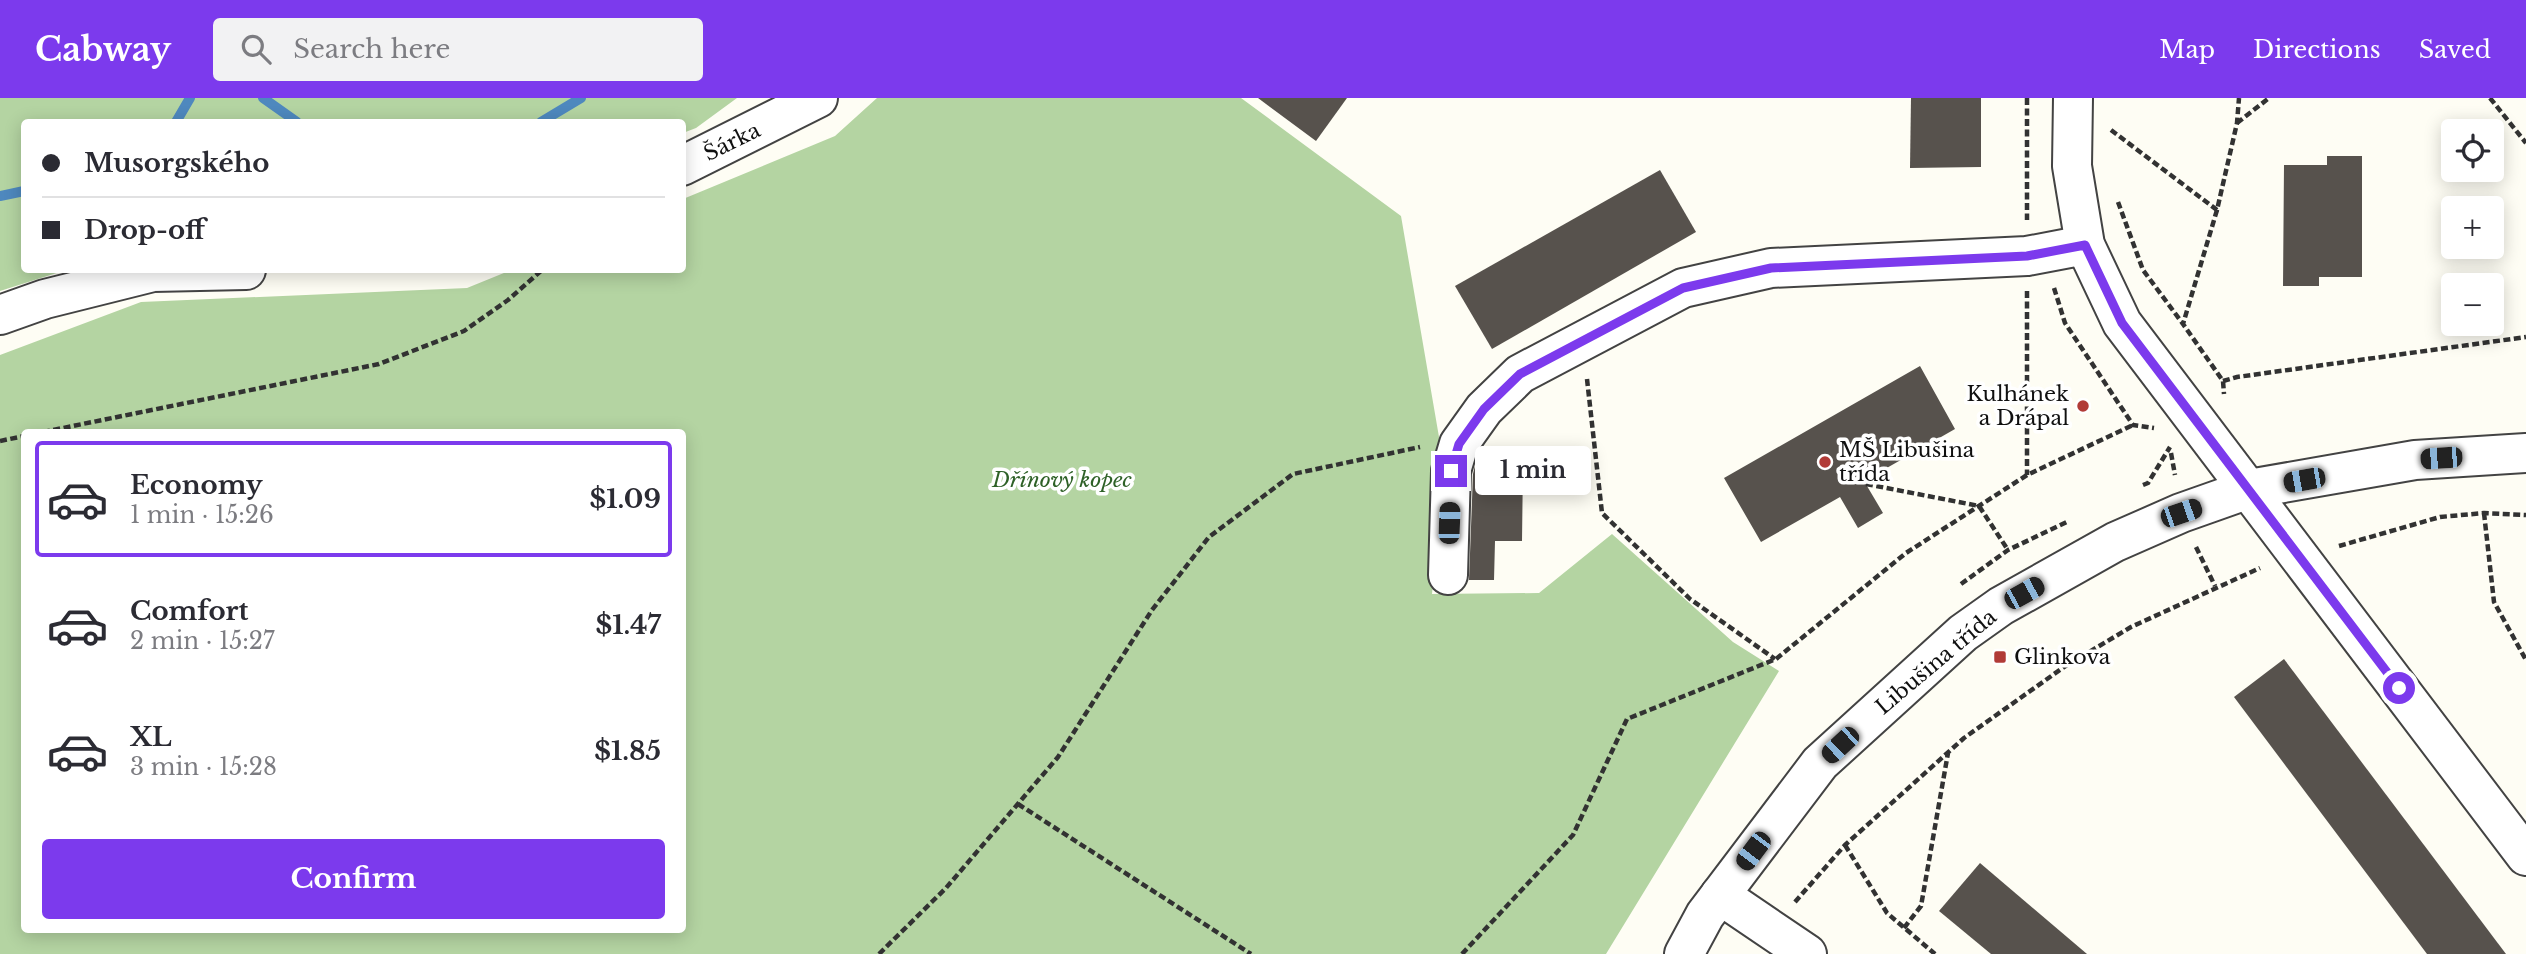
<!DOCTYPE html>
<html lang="en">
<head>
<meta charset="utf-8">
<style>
	:root { --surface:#fff; --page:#f2f2f3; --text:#2b2b33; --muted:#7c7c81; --line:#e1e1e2; --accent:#7c3aed }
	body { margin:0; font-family:"Libre Baskerville",serif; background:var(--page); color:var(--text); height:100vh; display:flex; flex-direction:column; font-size:26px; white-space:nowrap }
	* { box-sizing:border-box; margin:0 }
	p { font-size:23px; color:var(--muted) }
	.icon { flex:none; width:38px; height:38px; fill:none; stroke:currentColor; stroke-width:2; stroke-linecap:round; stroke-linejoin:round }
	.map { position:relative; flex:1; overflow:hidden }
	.drawer { position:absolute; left:21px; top:331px; width:665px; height:504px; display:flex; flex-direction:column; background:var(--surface); border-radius:7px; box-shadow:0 4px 18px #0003 }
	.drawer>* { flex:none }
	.top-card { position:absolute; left:21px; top:21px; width:665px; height:154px; border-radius:7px; box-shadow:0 4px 18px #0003; display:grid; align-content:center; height:154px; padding:0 21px; background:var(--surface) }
	.tools { position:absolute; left:2441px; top:21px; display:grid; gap:14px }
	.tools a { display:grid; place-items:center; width:63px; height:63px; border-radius:7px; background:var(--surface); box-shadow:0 4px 18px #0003; font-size:35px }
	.end { position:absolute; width:32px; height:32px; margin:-16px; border:9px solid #7c3aed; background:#fff; box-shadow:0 0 0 4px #fff }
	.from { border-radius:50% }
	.bubble { position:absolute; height:49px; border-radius:7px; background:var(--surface); box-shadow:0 4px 18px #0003; font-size:23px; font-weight:700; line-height:49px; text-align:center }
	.car { position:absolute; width:21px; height:42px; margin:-21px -10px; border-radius:9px; box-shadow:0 0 5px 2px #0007; background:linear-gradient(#222 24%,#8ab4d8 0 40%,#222 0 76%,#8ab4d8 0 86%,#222 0) }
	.top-card b { display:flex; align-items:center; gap:24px; height:66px; font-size:26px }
	.top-card b+b { border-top:2px solid var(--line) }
	.top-card i { width:18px; height:18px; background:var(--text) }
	ul { padding:12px 0 0; list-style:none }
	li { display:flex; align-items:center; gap:21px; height:116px; margin:0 14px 10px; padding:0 7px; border:4px solid transparent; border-radius:7px }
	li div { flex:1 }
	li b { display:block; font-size:26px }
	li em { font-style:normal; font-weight:700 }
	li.current { border-color:var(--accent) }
	li>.icon { width:63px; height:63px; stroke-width:1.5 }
	.primary-button { display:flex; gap:14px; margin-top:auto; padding:14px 21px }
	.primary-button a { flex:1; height:80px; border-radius:7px; background:var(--accent); color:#fff; font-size:28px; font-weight:700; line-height:80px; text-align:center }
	header { display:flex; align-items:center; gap:42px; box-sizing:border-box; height:98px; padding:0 35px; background:var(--accent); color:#fff }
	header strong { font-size:33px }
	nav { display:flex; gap:38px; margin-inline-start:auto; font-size:24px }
	.search { width:490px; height:63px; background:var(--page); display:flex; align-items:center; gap:18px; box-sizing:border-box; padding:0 24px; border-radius:7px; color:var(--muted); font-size:26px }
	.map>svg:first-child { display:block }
	.forest { fill:#b4d4a2; fill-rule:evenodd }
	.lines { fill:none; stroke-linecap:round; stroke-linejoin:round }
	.stream { stroke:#4e88be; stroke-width:10 }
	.building { fill:#57524d }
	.minor-casing { stroke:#434343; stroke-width:42 }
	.path { stroke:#323232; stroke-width:4.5; stroke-dasharray:7 3.5; stroke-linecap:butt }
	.minor { stroke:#fff; stroke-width:38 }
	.route { stroke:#7c3aed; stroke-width:9 }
	.poi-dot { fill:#b13b37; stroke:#fff; stroke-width:2.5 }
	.labels { text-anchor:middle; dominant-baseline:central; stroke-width:7; stroke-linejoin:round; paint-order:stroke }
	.street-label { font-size:21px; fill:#101010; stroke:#fff }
	.poi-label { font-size:21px; fill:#101010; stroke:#fff; text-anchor:start }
	.park-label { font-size:21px; font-style:italic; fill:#2e6127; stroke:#fff }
</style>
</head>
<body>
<header>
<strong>Cabway</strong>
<div class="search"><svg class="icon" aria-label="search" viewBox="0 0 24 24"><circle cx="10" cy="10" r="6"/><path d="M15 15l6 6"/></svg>Search here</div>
<nav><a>Map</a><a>Directions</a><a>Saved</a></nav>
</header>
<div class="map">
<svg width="2526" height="856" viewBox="0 0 2526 856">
	<rect width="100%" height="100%" fill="#fefdf4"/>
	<g class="forest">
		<polygon points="0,0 737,0 696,30 683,35 682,24 24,24 24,172 66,172 0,193"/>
		<path d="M877,0H1241L1401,118L1444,368L1432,496L1539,495L1612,436L1733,544L1779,573L1606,856H0V257L141,204L467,190L511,172H682L683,101L835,38ZM24,334H682V831H24Z"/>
	</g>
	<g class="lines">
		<g class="stream">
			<polyline points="263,0 297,24"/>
			<polyline points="176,24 190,0"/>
			<polyline points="541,24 581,0"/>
			<polyline points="0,98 24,93"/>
		</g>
	</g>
	<g class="building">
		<polygon points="1258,0 1347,0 1316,43"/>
		<polygon points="1911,0 1981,0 1981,69 1910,70"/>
		<polygon points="2327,58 2362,58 2362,179 2319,179 2319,188 2283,188 2284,67 2327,67"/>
		<polygon points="1660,72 1696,134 1492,251 1455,188"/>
		<polygon points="1920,268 1955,331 1864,383 1883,415 1858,430 1840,399 1761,444 1724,380"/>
		<polygon points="1476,364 1523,365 1522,443 1495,443 1494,482 1469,482 1473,376"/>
		<polygon points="2284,561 2506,856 2427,856 2234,599"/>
		<polygon points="1980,765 2087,856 1991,856 1939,813"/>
	</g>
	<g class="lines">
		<defs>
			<g id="minor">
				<polyline points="2073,0 2072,68 2085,147 2122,225 2526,758"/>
				<polyline points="682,68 818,0"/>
				<polyline points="0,217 45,201 153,174 246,172"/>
				<polyline points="1448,477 1451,373 1459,346 1484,311 1520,276 1683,190 1771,170 2027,158 2085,147"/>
				<polyline points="1720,797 1807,856"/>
				<polyline points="1684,856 1705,817 1820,665 1963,535 2001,508 2115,444 2181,415 2249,391 2415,362 2526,355"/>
			</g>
		</defs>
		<use href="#minor" class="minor-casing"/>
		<g class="path">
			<polyline points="2027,0 2027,122"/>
			<polyline points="2490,0 2526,45"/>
			<polyline points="2237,25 2269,0"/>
			<polyline points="2111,32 2217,112 2237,25 2239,0"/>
			<polyline points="2118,104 2143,172 2183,226"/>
			<polyline points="2217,112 2183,226 2223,283 2224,296"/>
			<polyline points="2054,190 2065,225 2133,327 2154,330"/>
			<polyline points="2027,193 2027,377"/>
			<polyline points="1587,281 1602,415 1690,501 1775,561"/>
			<polyline points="2223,283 2237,279 2526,239"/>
			<polyline points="43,334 379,266 464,233 508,202 542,172"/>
			<polyline points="0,343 24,338"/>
			<polyline points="2171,355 2175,377"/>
			<polyline points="1866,386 1979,408 2008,452"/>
			<polyline points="2143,387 2148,385 2170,349"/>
			<polyline points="2484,415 2494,504 2526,562"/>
			<polyline points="2339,448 2440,419 2484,415 2526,417"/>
			<polyline points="2196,449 2215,488"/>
			<polyline points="1961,486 2008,452 2069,423"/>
			<polyline points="1018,706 1251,856"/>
			<polyline points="1845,747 1887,815 1935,856"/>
			<polyline points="1795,804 1845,747 1964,640 2064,569 2131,529 2260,470"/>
			<polyline points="1904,830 1921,808 1948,655"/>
			<polyline points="879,856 946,790 1058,659 1152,512 1209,439 1293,376 1420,349"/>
			<polyline points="1462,856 1573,737 1627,621 1776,561 1906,455 2027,377 2133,327"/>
		</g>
		<use href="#minor" class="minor"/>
	</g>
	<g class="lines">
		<polyline class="route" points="1451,373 1459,346 1484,311 1520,276 1683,190 1771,170 2027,158 2085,147 2122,225 2399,590"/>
	</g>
	<g class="poi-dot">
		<circle cx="2083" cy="308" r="7"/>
		<circle cx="1825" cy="364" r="7"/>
		<rect x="1993" y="552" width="14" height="14" rx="3.5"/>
	</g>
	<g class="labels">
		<g class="street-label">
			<text transform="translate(732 44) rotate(-26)">Šárka</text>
			<text transform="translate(1936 564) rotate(-40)">Libušina třída</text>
		</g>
		<g class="poi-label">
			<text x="2069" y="296" text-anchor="end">Kulhánek<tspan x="2069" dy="24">a Drápal</tspan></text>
			<text x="1839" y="352">MŠ Libušina<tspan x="1839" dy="24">třída</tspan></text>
			<text x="2014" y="559">Glinkova</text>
		</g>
		<g class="park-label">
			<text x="1062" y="382">Dřínový kopec</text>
		</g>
	</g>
</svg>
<div class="tools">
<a><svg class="icon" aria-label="locate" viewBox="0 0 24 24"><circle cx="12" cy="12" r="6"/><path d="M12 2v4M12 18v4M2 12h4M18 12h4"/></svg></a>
<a>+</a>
<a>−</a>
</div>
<i class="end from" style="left:2399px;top:590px"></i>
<i class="end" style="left:1451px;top:373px"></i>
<div class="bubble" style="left:1475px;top:348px;width:116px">1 min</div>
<i class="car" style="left:2441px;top:360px;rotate:266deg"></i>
<i class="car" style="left:2304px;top:382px;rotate:260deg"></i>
<i class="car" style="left:2181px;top:415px;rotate:71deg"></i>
<i class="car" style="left:1449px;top:425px;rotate:2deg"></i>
<i class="car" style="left:2024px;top:495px;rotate:61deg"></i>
<i class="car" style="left:1840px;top:647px;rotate:227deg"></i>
<i class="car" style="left:1753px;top:753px;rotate:217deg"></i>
<div class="top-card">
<b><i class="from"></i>Musorgského</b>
<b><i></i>Drop-off</b>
</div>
<section class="drawer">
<ul>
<li class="current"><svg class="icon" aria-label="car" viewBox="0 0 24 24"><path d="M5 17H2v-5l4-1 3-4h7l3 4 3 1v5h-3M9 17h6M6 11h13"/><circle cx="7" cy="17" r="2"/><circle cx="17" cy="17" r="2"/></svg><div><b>Economy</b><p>1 min · 15:26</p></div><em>$1.09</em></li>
<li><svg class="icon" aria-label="car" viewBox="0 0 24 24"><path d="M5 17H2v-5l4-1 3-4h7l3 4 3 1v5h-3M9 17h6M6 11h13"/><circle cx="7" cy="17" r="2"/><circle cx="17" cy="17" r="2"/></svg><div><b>Comfort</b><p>2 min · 15:27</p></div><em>$1.47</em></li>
<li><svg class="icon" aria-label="car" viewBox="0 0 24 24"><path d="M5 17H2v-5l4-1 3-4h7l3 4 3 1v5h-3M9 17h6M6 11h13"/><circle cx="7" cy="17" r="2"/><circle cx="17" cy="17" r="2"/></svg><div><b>XL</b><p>3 min · 15:28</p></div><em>$1.85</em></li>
</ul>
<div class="primary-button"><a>Confirm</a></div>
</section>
</div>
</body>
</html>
